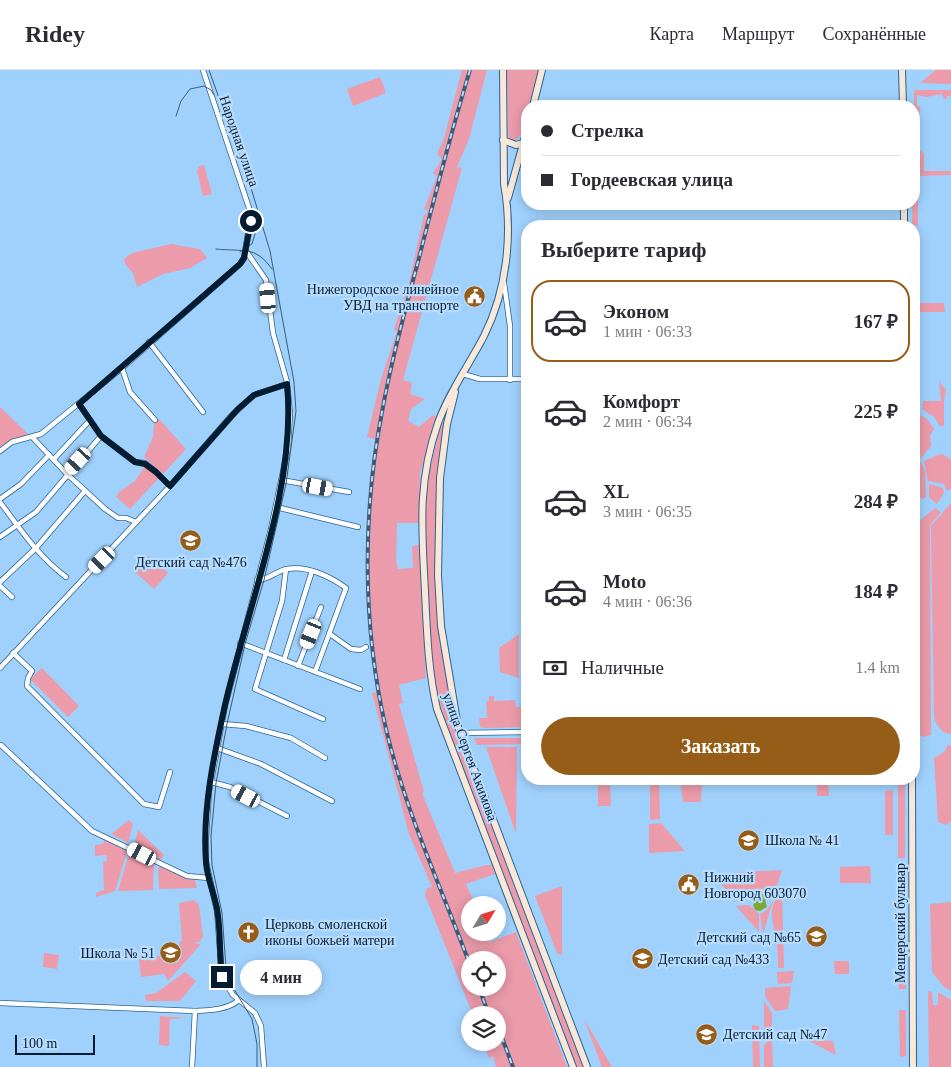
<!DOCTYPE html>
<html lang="ru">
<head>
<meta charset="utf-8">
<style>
	:root { --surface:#fff; --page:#f2f2f3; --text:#2b2b33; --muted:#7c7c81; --line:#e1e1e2; --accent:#955d17 }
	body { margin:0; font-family:"Times New Roman",serif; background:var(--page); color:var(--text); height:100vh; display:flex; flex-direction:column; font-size:19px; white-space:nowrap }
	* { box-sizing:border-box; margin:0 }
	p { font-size:16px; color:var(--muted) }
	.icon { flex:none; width:28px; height:28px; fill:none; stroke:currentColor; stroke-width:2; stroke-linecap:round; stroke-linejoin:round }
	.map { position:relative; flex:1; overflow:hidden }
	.side { position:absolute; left:521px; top:150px; width:399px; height:565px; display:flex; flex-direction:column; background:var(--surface); border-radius:20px; box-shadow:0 2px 12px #0003 }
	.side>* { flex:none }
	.hud { position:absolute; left:521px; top:30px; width:399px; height:110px; border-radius:20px; box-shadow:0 2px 12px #0003; display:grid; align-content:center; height:110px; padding:0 20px; background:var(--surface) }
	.needle { width:32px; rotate:52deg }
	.buttons { position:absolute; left:461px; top:826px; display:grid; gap:10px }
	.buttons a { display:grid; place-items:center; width:45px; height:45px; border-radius:50%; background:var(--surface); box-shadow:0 2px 12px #0003; font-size:25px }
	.scale { position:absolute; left:15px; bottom:12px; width:80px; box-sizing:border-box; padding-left:5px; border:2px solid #041c30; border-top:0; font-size:14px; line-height:18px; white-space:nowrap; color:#041c30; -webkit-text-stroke:4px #b8dcfe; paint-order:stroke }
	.end { position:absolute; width:22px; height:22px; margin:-11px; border:6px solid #041c30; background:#fff; box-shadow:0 0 0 2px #fff }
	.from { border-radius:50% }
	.bubble { position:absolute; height:35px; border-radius:18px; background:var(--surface); box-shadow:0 2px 12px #0003; font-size:16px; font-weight:700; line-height:35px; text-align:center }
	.car { position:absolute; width:15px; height:30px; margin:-15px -8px; border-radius:6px; box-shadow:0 0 4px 1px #0007; background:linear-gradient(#fff 24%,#345 0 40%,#fff 0 76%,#345 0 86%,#fff 0) }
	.hud b { display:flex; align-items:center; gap:18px; height:48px; font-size:19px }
	.hud b+b { border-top:1px solid var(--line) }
	.hud i { width:12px; height:12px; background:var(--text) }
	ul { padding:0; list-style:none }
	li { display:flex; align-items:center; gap:15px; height:82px; margin:0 10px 8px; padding:0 10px; border:2px solid transparent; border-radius:20px }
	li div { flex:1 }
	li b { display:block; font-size:19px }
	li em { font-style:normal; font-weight:700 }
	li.active { border-color:var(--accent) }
	li>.icon { width:45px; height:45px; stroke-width:1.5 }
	h2 { padding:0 20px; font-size:22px; line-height:60px }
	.pay { display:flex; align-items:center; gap:12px; height:55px; padding:0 20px; font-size:19px }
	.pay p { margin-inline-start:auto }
	.primary-button { display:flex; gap:10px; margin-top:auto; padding:10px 20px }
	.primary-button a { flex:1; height:58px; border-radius:30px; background:var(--accent); color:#fff; font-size:20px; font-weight:700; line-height:58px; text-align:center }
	header { display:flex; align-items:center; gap:30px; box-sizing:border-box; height:70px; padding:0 25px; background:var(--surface); border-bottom:1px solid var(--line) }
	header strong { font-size:24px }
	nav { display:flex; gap:28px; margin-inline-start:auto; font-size:18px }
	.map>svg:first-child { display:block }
	.green { fill:#eb9baa; fill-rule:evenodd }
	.water { fill:#7fa731 }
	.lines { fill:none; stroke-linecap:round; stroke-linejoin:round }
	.minor-casing { stroke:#276495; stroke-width:6 }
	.secondary-casing { stroke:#276495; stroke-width:8 }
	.minor { stroke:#fff; stroke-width:4.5 }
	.secondary { stroke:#f9e8d7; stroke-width:6 }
	.tram { stroke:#3b5c79; stroke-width:1 }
	.rail-casing { stroke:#3b5c79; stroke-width:4 }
	.rail { stroke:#b8dcfe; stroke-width:2; stroke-dasharray:5.5; stroke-linecap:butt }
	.route { stroke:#041c30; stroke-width:6 }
	.labels { text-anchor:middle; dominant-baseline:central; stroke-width:4.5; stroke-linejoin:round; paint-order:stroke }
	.street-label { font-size:14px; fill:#041c30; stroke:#b8dcfe }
	.poi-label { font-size:14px; fill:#041c30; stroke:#b8dcfe; text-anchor:start }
</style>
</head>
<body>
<header>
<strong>Ridey</strong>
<nav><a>Карта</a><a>Маршрут</a><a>Сохранённые</a></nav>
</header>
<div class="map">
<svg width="951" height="997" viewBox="0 0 951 997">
	<rect width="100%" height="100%" fill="#a0d1fd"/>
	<g class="green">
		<path d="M462,0H487L469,69L457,97L462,98L403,310L412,313L410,324L425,329L411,339L408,351L419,357L433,345L437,347L420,403L419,453H397L396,490L398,499L413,498L412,476L419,475L426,608L399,615L403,633L399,634L424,722L422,723L455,803L487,795H492L495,804L466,814L475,835H470V862L486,863L489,872L516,862L567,997H496L493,986L489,988L483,973L498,972V945H473L425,825L427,818L432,817L409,764L372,623L377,622C366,537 362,455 375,369L367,367L381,309L397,261L394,259L408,218L424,144L426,145L428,141L424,139L437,106L433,103L442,89L437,84L444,68ZM470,890H498V918H470Z"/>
		<polygon points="507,0 539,0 523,62 516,70 510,69 508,66"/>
		<polygon points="936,0 951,0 951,14 920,13"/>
		<polygon points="380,7 386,23 353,36 347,19"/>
		<polygon points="914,20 951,20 951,26 947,26 947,29 944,29 942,24 926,27 917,25 917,36 920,37 919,50 915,50 915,76"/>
		<polygon points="914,81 921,81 924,84 924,101 951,101 951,105 918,106 918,156 912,154"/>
		<polygon points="204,95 212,124 203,126 197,101 199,96"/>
		<polygon points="171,174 200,179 207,188 190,198 163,204 137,217 133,203 125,194 124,189 132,183"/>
		<polygon points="914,233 944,233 945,242 914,242"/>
		<polygon points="939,311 946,320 944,331 944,356 940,356 934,347 922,339 923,331 941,331"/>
		<polygon points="0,337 28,364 9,371 0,377"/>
		<polygon points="921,345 928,350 934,359 930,365 931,376 921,388 918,388 918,346"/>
		<polygon points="159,349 186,379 163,404 144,387 153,367 154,354"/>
		<polygon points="441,353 445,354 438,400 435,498 442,582 455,659 583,997 576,997 448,660 434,612 430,579 425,453 429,404"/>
		<polygon points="940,384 944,385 951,390 951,419 947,421 944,414 928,411 924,391"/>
		<polygon points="921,392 925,401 926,427 923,429 918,426 918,393"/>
		<polygon points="145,396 159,408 130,439 116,427 119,422 135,411"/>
		<polygon points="929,414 943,418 944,423 937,434 929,427"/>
		<path d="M951,433V664C942,664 936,655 934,647L931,456Z"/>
		<polygon points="935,438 941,442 930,455 931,665 923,667 920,665 918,452"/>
		<polygon points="148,486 168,503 154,519 135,502"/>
		<polygon points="519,564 519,608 500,602 499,578"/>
		<polygon points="42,598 79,636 68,647 30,609"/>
		<polygon points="489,626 494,626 494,631 515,630 516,637 527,636 527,657 483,658 480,656 479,648 487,648 486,632 489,631"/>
		<polygon points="474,668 527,668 527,674 477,675"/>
		<polygon points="948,675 951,675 951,751 946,755 938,752 934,688 944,682"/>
		<polygon points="486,677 517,677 516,764"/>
		<polygon points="650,709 659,709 660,749 650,750"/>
		<polygon points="680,709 702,709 701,732 683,732"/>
		<polygon points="817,709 828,709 829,726 817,726"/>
		<rect x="898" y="709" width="7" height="79"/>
		<polygon points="598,713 610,713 611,736 598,736"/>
		<polygon points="893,720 893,765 885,765 885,721"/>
		<polygon points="129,750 133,754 128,773 111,764"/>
		<polygon points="661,753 685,781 649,783 649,754"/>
		<polygon points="138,760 164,785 161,790 134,776"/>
		<polygon points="106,768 128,779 115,821 96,827 96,823 104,820 103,792 107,791 106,785 95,786 95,775 103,774"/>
		<polygon points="130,780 154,792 153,820 118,821"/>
		<polygon points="161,796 187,808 195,810 197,818 159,819 158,798"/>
		<polygon points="870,796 871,813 840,813 840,797"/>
		<polygon points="782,800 773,827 765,820 753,821 746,830 736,831 712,804"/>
		<polygon points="562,816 562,885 557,883 535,826"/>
		<path d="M782,821L784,898H778C778,889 778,879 776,870C773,849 766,839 782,821Z"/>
		<polygon points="194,830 199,835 203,867 199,872 193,873 201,874 168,911 164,904 141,907 139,889 179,883 180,871 182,871 179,833"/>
		<polygon points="773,831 763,864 760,844 767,840"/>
		<polygon points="951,832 951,921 943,916 932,902 930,834"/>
		<polygon points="749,835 759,844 759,862 736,836"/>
		<rect x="899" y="882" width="7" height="37"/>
		<polygon points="44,883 59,885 57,899 43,897"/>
		<polygon points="834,891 849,891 849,904 835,904"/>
		<polygon points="794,901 792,913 778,914 777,902"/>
		<polygon points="185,902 196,911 180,931 146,931 145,925 156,923"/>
		<polygon points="791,916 788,939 775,941 765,926 765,918"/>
		<polygon points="928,921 932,922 933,935 938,935 938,922 951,930 951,997 929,997"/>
		<polygon points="764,931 772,943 772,964 764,970"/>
		<polygon points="906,940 906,986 900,987 899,940"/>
		<polygon points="160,946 187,948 170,949 169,976 159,975"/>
		<polygon points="584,949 612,997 602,997"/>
		<polygon points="752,955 759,956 760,997 753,997"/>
		<polygon points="772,968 773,997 764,997 764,975"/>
		<polygon points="807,970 833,971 836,985"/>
	</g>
	<polygon class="water" points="757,824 763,824 768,828 765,830 767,837 760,841 755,840 753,835 755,830 752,828"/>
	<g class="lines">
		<defs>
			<g id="minor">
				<polyline points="246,181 266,210 273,263 287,312"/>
				<polyline points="504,213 510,256 510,310"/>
				<polyline points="149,272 203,342"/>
				<polyline points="122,298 130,322 155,350"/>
				<polyline points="463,304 480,309 528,309"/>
				<polyline points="79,334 101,366 135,392 145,393 156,402 170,416"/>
				<polyline points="33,368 67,404 105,439 118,448 126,448 136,452"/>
				<polyline points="0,381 12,372 41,364 122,298 240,194 244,188 251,144 203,0"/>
				<polyline points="54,389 90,350"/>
				<polyline points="281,410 349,422"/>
				<polyline points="0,429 21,414 49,385"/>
				<path d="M0,432C20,459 39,487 66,507"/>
				<polyline points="276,437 358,457"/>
				<polyline points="0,467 36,442 101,366"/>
				<polyline points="286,499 282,531 255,619 323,649"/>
				<path d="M257,510C269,510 276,501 287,499C307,495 331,507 346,518L315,602"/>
				<polyline points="0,512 36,478 85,421"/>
				<polyline points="0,516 12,527"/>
				<polyline points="330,564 351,579 361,580 366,577"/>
				<polyline points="240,573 360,619"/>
				<polyline points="13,583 32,601 28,608 27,616 144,734 159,737 170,702"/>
				<polyline points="284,590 312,501"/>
				<polyline points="298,596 321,537"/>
				<polyline points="0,598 170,416 231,346 254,325 287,314 290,343 288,378 271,459 225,636 209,722 206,767 206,792 217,841 222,907 233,925 255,943 261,956 264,997"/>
				<polyline points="222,654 246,656 291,668 325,688"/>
				<polyline points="459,663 528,662"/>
				<polyline points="1,675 92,761 187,806 209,808"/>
				<polyline points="217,678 261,694 332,731"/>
				<polyline points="211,712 230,717 287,746"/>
				<path d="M0,933L195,941C210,940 226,940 238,931"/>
				<polyline points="192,997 195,941"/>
			</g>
			<g id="secondary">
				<path d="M503,0L504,114C513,164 507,220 484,266C469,295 449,322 438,353C417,413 422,460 425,522C427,562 428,600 437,639L573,997"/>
				<polyline points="902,0 903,36"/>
				<polyline points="533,36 542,0"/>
				<polyline points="503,70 516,75 523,73"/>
				<polyline points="508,128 528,56"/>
				<polyline points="904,134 904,156"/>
				<polyline points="455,322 447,354 440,408 438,505 441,556 458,657 587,997"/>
				<polyline points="912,709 913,997"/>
			</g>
		</defs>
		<use href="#minor" class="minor-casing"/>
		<use href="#secondary" class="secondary-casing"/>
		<use href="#minor" class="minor"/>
		<use href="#secondary" class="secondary"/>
		<g class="tram">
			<polyline points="209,0 251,118 270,181 294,312 296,341 286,414 264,510 245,574 227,654 216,713 211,766 212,795 222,843 226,898 231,914 252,949 257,974 257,997"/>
			<polyline points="176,46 181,31 190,19 204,16 211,20 214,25"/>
			<path d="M216,179C243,182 255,175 272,199"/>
			<polyline points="240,182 252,174 259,150"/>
		</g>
		<defs>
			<g id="rail">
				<path d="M470,0C451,62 435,125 419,188C406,237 392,287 383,337C362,442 362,555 386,659C405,740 441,817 470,895"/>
				<polyline points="479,918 489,945"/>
				<polyline points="498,957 513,997"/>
			</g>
		</defs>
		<use href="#rail" class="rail-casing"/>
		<use href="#rail" class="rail"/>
	</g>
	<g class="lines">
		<path class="route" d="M222,907C219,885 221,861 217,839C214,823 207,808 206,792C202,740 214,685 225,635C248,535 297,416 287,314L254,325L238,339L170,416L156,402L145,394L135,392L101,366L79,334L240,194L244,188L251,151"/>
	</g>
	<defs>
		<symbol id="civic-disc" viewBox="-11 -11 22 22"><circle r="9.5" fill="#955d17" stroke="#b8dcfe"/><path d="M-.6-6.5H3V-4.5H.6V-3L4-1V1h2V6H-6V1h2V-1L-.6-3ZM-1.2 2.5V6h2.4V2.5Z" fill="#fff"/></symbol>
		<symbol id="school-disc" viewBox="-11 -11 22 22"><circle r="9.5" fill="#955d17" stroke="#b8dcfe"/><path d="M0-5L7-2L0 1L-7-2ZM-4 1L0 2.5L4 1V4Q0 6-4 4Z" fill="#fff"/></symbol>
		<symbol id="church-disc" viewBox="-11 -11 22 22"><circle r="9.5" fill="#955d17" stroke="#b8dcfe"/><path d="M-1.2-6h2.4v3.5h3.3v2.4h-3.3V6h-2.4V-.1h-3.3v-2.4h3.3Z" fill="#fff"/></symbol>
	</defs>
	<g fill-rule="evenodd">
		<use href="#civic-disc" x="462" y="214" width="25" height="25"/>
		<use href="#school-disc" x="178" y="458" width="25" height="25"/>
		<use href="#school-disc" x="736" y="758" width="25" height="25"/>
		<use href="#civic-disc" x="676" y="802" width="25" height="25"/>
		<use href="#church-disc" x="236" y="850" width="25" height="25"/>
		<use href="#school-disc" x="804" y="854" width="25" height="25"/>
		<use href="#school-disc" x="158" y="870" width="25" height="25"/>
		<use href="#school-disc" x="630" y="876" width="25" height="25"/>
		<use href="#school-disc" x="694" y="952" width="25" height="25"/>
	</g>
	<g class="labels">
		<g class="street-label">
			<text transform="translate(239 71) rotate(71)">Народная улица</text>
			<text transform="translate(470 687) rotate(70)">улица Сергея Акимова</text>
			<text transform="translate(900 853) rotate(-90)">Мещерский бульвар</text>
		</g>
		<g class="poi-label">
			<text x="459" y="219" text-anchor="end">Нижегородское линейное<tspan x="459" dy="16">УВД на транспорте</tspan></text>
			<text x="191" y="492" text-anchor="middle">Детский сад №476</text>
			<text x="765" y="770">Школа № 41</text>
			<text x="704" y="807">Нижний<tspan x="704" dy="16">Новгород 603070</tspan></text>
			<text x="265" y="854">Церковь смоленской<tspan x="265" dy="16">иконы божьей матери</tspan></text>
			<text x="801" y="867" text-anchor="end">Детский сад №65</text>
			<text x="155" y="883" text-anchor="end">Школа № 51</text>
			<text x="658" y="889">Детский сад №433</text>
			<text x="723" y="964">Детский сад №47</text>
		</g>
	</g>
</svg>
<div class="buttons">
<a><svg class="needle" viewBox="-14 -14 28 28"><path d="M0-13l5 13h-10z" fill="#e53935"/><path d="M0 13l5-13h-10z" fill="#7c7c81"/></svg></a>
<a><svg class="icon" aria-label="locate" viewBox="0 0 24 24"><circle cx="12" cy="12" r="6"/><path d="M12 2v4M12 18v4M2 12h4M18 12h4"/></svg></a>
<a><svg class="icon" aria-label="layers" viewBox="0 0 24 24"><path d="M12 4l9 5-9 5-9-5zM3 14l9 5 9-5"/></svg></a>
</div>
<div class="scale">100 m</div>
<i class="end from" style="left:251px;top:151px"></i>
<i class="end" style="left:222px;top:907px"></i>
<div class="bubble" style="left:240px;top:890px;width:82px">4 мин</div>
<i class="car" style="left:268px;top:228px;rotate:355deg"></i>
<i class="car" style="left:78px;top:391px;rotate:222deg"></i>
<i class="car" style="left:318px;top:417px;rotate:100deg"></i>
<i class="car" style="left:102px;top:490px;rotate:225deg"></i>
<i class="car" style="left:311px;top:564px;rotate:202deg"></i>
<i class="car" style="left:246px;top:726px;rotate:298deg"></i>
<i class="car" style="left:142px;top:784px;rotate:297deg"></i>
<div class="hud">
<b><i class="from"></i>Стрелка</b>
<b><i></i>Гордеевская улица</b>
</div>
<section class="side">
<h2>Выберите тариф</h2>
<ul>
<li class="active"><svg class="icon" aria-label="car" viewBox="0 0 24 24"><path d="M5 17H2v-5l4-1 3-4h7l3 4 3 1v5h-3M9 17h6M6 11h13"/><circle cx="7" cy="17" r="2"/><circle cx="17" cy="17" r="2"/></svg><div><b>Эконом</b><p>1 мин · 06:33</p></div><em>167 ₽</em></li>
<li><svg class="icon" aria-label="car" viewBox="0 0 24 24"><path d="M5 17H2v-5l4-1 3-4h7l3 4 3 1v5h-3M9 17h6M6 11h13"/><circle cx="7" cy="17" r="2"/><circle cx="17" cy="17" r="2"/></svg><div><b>Комфорт</b><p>2 мин · 06:34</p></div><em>225 ₽</em></li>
<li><svg class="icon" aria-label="car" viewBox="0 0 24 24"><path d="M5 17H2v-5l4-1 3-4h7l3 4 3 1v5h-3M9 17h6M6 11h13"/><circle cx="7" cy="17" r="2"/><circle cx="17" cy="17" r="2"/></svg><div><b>XL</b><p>3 мин · 06:35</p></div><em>284 ₽</em></li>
<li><svg class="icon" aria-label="car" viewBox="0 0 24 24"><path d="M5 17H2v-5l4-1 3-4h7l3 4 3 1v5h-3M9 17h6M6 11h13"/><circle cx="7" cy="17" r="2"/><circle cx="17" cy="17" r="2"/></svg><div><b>Moto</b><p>4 мин · 06:36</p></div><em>184 ₽</em></li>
</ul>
<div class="pay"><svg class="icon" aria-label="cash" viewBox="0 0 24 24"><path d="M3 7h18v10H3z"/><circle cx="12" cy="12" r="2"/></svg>Наличные<p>1.4 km</p></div>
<div class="primary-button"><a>Заказать</a></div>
</section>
</div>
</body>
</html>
